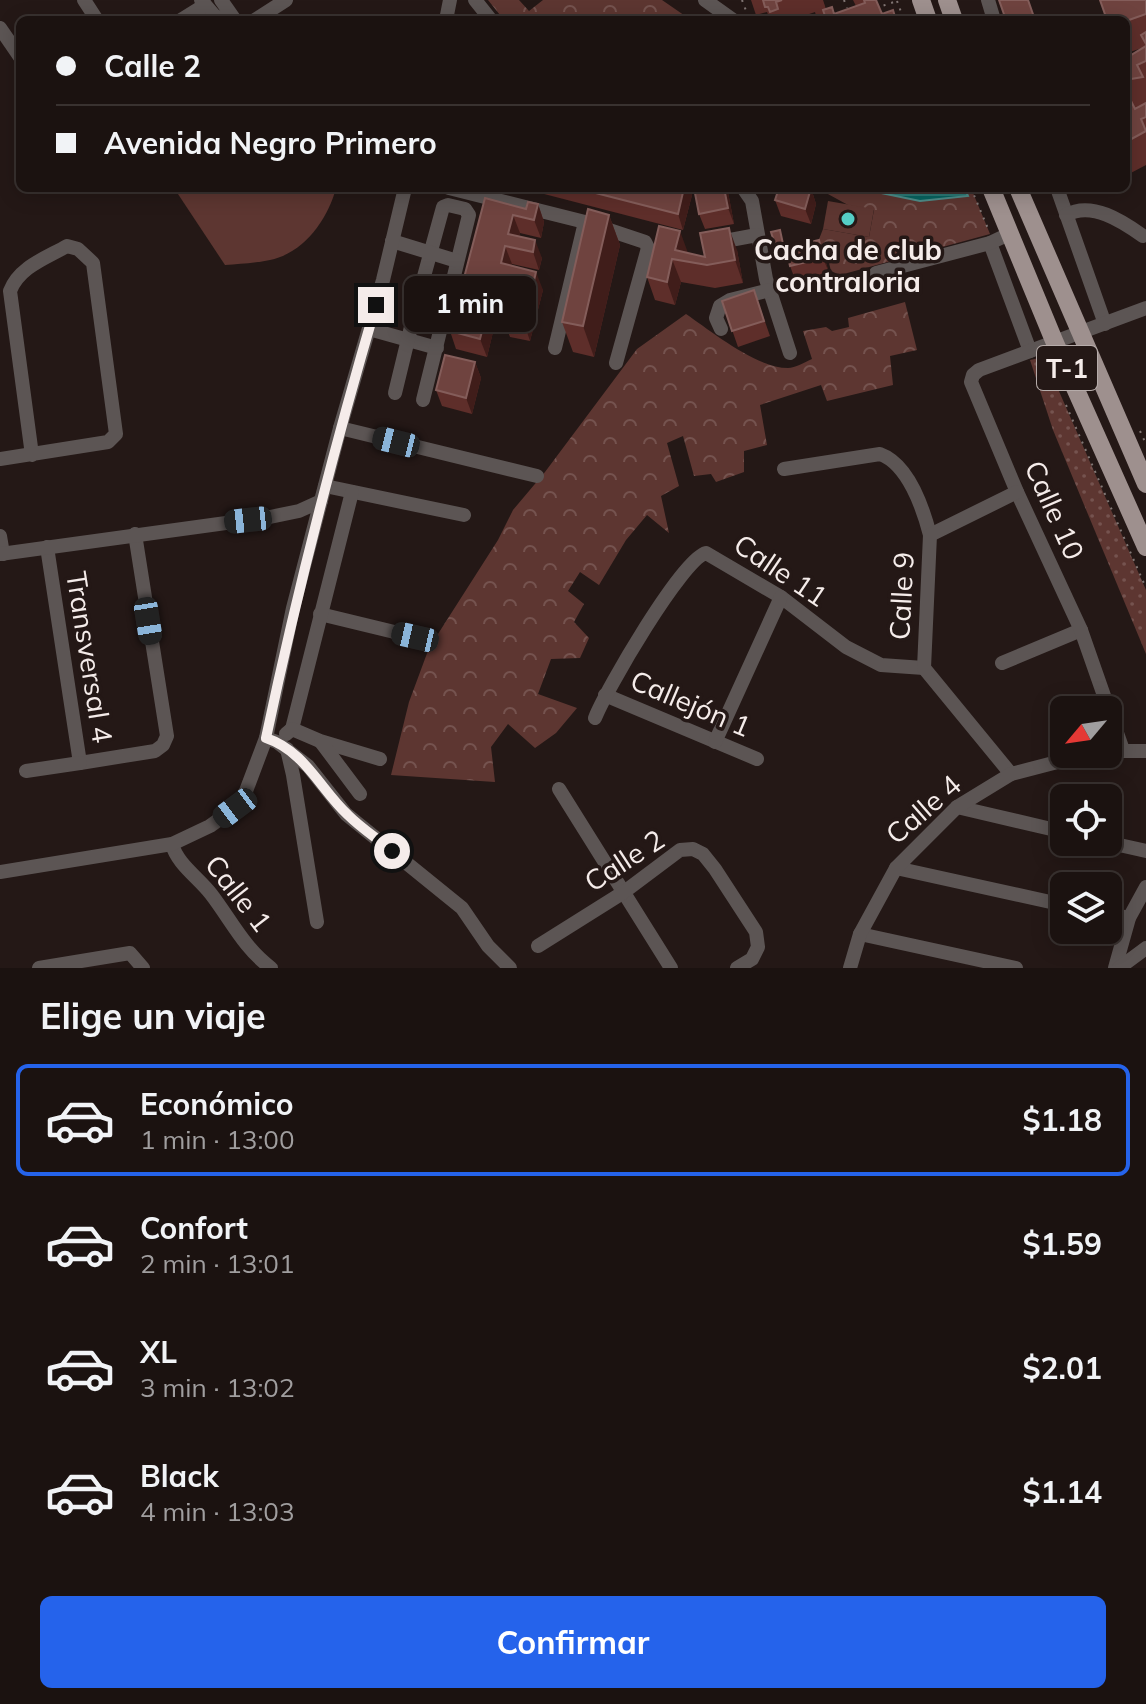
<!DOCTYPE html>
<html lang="es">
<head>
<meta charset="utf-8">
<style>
	:root { --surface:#1b1210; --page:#28201e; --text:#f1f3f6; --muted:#a09e9f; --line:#393230; --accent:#2563eb }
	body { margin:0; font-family:Mulish,sans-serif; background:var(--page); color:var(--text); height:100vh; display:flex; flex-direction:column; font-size:30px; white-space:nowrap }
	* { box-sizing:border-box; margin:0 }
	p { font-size:26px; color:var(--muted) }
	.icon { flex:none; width:44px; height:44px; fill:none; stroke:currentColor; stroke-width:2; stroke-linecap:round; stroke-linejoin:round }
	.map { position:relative; height:968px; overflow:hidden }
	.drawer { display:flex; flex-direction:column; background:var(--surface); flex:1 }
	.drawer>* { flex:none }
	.guide { position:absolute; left:16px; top:16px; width:1114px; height:176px; border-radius:12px; box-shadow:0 4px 20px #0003,0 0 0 2px var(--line); display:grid; align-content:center; height:176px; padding:0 40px; background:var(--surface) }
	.needle { width:52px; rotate:241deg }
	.buttons { position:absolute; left:1050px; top:696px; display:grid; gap:16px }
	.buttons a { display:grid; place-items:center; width:72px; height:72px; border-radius:12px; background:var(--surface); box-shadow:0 4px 20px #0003,0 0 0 2px var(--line); font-size:40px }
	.end { position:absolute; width:36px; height:36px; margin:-18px; border:10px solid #f5ecea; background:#111; box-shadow:0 0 0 4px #111 }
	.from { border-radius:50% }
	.bubble { position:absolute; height:56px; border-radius:12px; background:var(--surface); box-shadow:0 4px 20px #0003,0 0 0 2px var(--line); font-size:26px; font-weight:700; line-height:56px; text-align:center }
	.car { position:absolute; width:24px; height:48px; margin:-24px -12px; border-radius:10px; box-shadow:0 0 6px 2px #0007; background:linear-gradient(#222 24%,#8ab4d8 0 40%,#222 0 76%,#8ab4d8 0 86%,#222 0) }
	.guide b { display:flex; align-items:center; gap:28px; height:76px; font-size:30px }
	.guide b+b { border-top:2px solid var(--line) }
	.guide i { width:20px; height:20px; background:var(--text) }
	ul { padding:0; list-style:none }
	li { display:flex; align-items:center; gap:24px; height:112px; margin:0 16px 12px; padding:0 24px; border:4px solid transparent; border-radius:12px }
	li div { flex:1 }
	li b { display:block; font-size:30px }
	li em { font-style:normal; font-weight:700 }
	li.active { border-color:var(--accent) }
	li>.icon { width:72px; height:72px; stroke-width:1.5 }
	h2 { padding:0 40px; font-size:36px; line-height:96px }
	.primary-button { display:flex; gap:16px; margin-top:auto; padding:16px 40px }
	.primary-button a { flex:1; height:92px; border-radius:12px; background:var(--accent); color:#fff; font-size:32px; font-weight:700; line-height:92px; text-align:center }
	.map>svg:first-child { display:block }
	.forest { fill:url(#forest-crowns) }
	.park { fill:url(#park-dots) }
	.pitch { fill:#5d3631 }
	.water { fill:url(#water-rules); stroke:#4e8d89; stroke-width:2 }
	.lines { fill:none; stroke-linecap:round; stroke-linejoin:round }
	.path { stroke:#827775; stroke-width:2; stroke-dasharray:2 6; stroke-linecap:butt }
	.minor { stroke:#5c5554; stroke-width:14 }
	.major { stroke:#9e908e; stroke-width:18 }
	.wall { fill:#5e2e2a; fill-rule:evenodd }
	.shaded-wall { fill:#401d1a }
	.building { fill:#6f433f; stroke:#845d5a; stroke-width:2 }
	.route { stroke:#f5ecea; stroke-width:10 }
	.poi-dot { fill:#55cec6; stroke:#241816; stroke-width:3 }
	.labels { text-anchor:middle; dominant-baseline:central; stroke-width:7; stroke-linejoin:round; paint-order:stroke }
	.shield { fill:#241816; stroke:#b6acaa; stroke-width:2 }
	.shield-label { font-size:26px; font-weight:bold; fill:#f5ecea }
	.poi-label { font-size:28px; font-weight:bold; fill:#f5ecea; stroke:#241816 }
	.street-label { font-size:28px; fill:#f5ecea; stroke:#241816 }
</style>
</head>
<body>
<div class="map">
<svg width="1146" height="968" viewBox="0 0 1146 968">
	<defs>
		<pattern id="forest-crowns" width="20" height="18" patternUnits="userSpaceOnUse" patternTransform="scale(2)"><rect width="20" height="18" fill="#5d3631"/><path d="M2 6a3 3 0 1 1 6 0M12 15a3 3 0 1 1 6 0" fill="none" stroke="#75534f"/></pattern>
		<pattern id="park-dots" width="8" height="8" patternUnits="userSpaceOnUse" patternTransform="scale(2)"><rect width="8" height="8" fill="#5d3631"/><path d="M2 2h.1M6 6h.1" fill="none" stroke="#75534f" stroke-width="1.8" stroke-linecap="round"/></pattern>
		<pattern id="water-rules" width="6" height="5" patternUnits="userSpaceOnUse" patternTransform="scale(2)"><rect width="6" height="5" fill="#076460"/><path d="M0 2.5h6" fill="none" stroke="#2c7a77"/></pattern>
	</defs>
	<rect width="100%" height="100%" fill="#241816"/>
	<g class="forest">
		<polygon points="488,0 519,0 529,11 543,0 662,0 691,20 504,20"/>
		<polygon points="817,188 971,188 990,234 840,275 831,271 826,251 816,247 823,229 869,237 874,210 848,205"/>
		<path d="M905,302L917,350L890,356L893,385L827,401L821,385L760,405L767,445L744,451V472L716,482L711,474L694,476L683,436L667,443L679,486L661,496L669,533L647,515L626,540L599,585L580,572L568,591L584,604L574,622L589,638L580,658L551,659L538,694L577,708L556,733L535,748L508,724L491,747L495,782L391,775L409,702L429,648L498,540L513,510L545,472L637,349L686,314C711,331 756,368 788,368C795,368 805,362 812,359L803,331L826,327L832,331L849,327L848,318Z"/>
	</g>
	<polygon class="park" points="1044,357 1146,590 1146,654 1053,430 1030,360"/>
	<g class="pitch">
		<path d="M174,188H336C328,219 304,253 270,260C255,263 240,264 225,265Z"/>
		<polygon points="828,201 874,209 869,237 823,229"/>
	</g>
	<polygon class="water" points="857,188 898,188 924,193 965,189 968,196 920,201"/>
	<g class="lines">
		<g class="path">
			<polyline points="742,0 748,16 752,20"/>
			<polyline points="844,0 847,8"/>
			<polyline points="897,1 904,20"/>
			<polyline points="876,8 897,1"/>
			<polyline points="971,188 989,231"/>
			<polyline points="1066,405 1146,588"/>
			<polyline points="1140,431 1146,444"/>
		</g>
		<g class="minor">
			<polyline points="84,0 97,20"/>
			<polyline points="201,0 214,15 223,20"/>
			<polyline points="221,0 235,20"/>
			<polyline points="475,0 491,20"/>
			<polyline points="705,0 733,20"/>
			<polyline points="988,0 994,20"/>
			<polyline points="181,20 205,5"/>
			<polyline points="255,20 286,0"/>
			<polyline points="446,20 450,0"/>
			<polyline points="0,28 20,57"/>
			<polyline points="449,188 585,222 645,242 648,248 616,363"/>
			<polyline points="743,188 752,201 766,279 790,353"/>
			<polyline points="1057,188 1105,324"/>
			<polygon points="448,205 465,209 469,215 452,284 445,290 429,286 423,280 443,207"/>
			<path d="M1066,215C1092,201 1122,221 1143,236"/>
			<polyline points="392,241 457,261"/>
			<polyline points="714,243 757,235"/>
			<polyline points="990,243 1030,351"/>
			<polyline points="876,273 990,243 1009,234"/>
			<polyline points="369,329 437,348"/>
			<polyline points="721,329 716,318 720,306 730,300 770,290"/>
			<polyline points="555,348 585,222"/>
			<polyline points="395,393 419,294"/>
			<polyline points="423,400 446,307"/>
			<polyline points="340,428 537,476"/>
			<path d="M0,459L108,442L116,434L93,263L78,249L67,246C46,258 19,267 10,291L32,455"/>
			<path d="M784,469L880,454C908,464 923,508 930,535"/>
			<polyline points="325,486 464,515"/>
			<polyline points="0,536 3,554"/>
			<polyline points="47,547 80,763 155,751 163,745 167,736 135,534"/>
			<polyline points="0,554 270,517 299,511 321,501"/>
			<polyline points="320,614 415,637"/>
			<polyline points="1002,663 1081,630"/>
			<polyline points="605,695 757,759"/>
			<path d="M595,718C606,690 682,559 706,553L781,597L846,647L881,665L924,668"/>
			<polyline points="292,729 352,492"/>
			<polyline points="286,734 292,729 320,741 380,759"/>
			<polyline points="266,738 277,742 308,766 346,814 462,908 488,946 510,968"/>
			<polyline points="321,742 360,794"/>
			<polyline points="715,742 781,597"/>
			<polyline points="287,749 293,775 317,922"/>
			<polyline points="1123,750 1081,630 1017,492 971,382 973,375 979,370 1146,308"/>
			<polyline points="1108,751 1146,751"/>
			<polyline points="26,771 80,763"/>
			<polyline points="1011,774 924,668 930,535 1017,492"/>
			<polyline points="559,789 671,968"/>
			<polyline points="957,807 1064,832"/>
			<polyline points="1106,842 1146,851"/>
			<path d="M172,844C177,864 199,878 211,894C231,920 244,948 271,968"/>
			<polyline points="896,868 1064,905"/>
			<polyline points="0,872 172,844 210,826 235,808 246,791 266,738 293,608 340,428 383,280 405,188"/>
			<polyline points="1108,914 1129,918"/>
			<polyline points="860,934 1016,968"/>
			<polyline points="538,946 624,892 680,850 693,849 703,854 715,869 756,932 758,947 752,959 737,968"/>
			<polyline points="39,968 130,953 143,968"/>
			<polyline points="850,968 860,934 896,868 957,807 1011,774 1088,754"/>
			<polyline points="1115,968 1129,918 1146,887"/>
			<polyline points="1119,968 1146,948"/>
		</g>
		<g class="major">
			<polyline points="921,0 928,20"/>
			<polyline points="947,0 954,20"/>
			<polyline points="991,188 1055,343 1146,547"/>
			<polyline points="1018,188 1146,484"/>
		</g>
	</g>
	<g class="wall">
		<polygon points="751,0 823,0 826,9 834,14 856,6 853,0 876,0 882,14 896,20 824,20 825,16 817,19 815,12 792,20 770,20 767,12 756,15"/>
		<path d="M1146,0V165L1127,175L1126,172V20ZM1145,47L1131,55L1130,52Z"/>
		<polygon points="521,188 690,188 692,195 683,230"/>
		<polygon points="811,188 816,204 811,224 781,216 775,200"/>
		<polygon points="728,192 734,224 705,229 699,214"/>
		<polygon points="485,198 526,209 538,204 544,222 541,238 520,233 519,236 542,258 539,270 512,264 511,266 543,290 530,341 510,337 503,319 505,309 499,307 487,357 456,349 450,331"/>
		<polygon points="609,215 620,245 594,357 573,352 562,322"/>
		<polygon points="659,226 688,253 705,257 737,250 743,283 715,288 681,282 675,305 655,300 647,277"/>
		<polygon points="780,230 785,249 777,251 775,245"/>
		<polygon points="824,256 829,273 796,282 790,266"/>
		<polygon points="754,290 770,336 738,347 722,301"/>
		<polygon points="475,362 481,378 472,414 442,406 436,390"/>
	</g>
	<g class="shaded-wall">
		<polygon points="684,188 690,188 692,195 683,230 678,214"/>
		<polygon points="724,188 726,188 728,192 734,224 728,208"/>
		<polygon points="811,188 816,204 811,224 805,209"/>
		<polygon points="538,204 544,222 541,238 534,220"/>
		<polygon points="513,215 520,233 516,249 508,234"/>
		<polygon points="609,215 620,245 594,357 583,326"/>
		<polygon points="729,228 737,250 743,283 735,260"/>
		<polygon points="680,231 688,253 675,250"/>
		<polygon points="535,240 542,258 539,270 533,252"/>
		<polygon points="819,240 824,256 829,273 823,258"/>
		<polygon points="505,246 512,264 508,281 501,263"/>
		<polygon points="672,259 681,282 675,305 667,282"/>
		<polygon points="536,272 543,290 530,341 524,323"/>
		<polygon points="493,289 499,307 487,357 480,339"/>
		<polygon points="475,362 481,378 472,414 466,398"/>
	</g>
	<g class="building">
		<polygon points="763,0 782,0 776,2 778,9 770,12 768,7 765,7"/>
		<polygon points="864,0 876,0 882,14 893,10 896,20 865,20 864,17 856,20 824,20 823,17 825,16 823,10 832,7 834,14 865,3"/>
		<polygon points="999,0 1028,0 1035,20 1006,20"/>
		<polygon points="1100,0 1146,0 1146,14 1126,21 1126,20 1107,20"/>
		<polygon points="1146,32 1146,44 1141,35"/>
		<polygon points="1126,44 1131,55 1146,46 1146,61 1137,65 1143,77 1131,79 1126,81"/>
		<polygon points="1131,101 1135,109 1146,103 1146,117 1141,119 1146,131 1126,142 1126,103"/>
		<polygon points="576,188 684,188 678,214"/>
		<polygon points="694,188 724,188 728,208 699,214"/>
		<polygon points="779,188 811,188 805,209 775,200"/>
		<polygon points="485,198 526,209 528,202 538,204 534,220 513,215 508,234 535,240 533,252 505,246 501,263 536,272 524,323 503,319 509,294 493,289 480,339 450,331"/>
		<polygon points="588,209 609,215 583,326 562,322"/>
		<polygon points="659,226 680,231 675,250 705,257 700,233 729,228 735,260 707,265 672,259 667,282 647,277"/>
		<polygon points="780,230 783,244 775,245 771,232"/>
		<polygon points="819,240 823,258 790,266 786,248"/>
		<polygon points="754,290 764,321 732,331 722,301"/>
		<polygon points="445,355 475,362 466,398 436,390"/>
	</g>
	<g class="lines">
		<path class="route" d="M376,305C334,448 297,592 266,738C305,751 320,789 348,815C361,828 378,839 392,851"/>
	</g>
	<circle class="poi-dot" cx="848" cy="219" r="8"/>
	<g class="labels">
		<rect class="shield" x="1037" y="346" width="60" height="44" rx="6"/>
		<g class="shield-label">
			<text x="1067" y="368">T-1</text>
		</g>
		<g class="poi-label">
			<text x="848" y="249">Cacha de club<tspan x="848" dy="32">contraloria</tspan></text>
		</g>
		<g class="street-label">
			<text transform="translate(1055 510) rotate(66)">Calle 10</text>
			<text transform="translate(781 570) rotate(34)">Calle 11</text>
			<text transform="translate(901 596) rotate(-87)">Calle 9</text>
			<text transform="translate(90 657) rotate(81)">Transversal 4</text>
			<text transform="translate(691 703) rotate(23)">Callejón 1</text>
			<text transform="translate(923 809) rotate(-41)">Calle 4</text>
			<text transform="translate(624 860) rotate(-33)">Calle 2</text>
			<text transform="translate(239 893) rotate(52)">Calle 1</text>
		</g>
	</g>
</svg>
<div class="buttons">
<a><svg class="needle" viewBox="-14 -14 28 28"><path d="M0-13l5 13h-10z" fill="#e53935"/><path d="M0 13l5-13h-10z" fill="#a09e9f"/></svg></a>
<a><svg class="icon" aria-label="locate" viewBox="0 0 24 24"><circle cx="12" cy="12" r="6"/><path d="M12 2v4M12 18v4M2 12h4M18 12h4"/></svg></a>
<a><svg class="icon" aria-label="layers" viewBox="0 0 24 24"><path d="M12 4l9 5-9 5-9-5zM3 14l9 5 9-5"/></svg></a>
</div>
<i class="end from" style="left:392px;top:851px"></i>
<i class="end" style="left:376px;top:305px"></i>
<div class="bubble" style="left:404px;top:276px;width:132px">1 min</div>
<i class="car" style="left:396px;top:442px;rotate:284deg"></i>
<i class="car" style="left:248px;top:520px;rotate:264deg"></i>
<i class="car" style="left:148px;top:621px;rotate:171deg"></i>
<i class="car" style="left:415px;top:637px;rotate:283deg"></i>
<i class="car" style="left:235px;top:808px;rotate:233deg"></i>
<div class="guide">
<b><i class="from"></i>Calle 2</b>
<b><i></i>Avenida Negro Primero</b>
</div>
</div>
<section class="drawer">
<h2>Elige un viaje</h2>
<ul>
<li class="active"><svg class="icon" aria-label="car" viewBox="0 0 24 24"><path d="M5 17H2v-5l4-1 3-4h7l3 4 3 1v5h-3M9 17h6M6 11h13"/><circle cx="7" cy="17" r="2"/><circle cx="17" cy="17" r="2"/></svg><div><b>Económico</b><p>1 min · 13:00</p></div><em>$1.18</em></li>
<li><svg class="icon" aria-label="car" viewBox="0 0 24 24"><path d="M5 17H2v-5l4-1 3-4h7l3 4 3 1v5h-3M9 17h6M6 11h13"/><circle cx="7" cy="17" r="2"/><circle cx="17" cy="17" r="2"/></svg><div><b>Confort</b><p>2 min · 13:01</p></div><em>$1.59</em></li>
<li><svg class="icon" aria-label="car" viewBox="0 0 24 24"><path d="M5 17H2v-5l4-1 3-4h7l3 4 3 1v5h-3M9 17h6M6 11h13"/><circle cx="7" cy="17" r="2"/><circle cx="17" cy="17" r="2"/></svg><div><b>XL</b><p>3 min · 13:02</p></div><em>$2.01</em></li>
<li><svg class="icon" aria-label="car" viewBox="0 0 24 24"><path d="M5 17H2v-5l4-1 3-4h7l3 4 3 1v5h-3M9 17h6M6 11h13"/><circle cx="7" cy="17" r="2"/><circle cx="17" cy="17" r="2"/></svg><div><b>Black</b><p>4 min · 13:03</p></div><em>$1.14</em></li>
</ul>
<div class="primary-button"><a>Confirmar</a></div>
</section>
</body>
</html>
